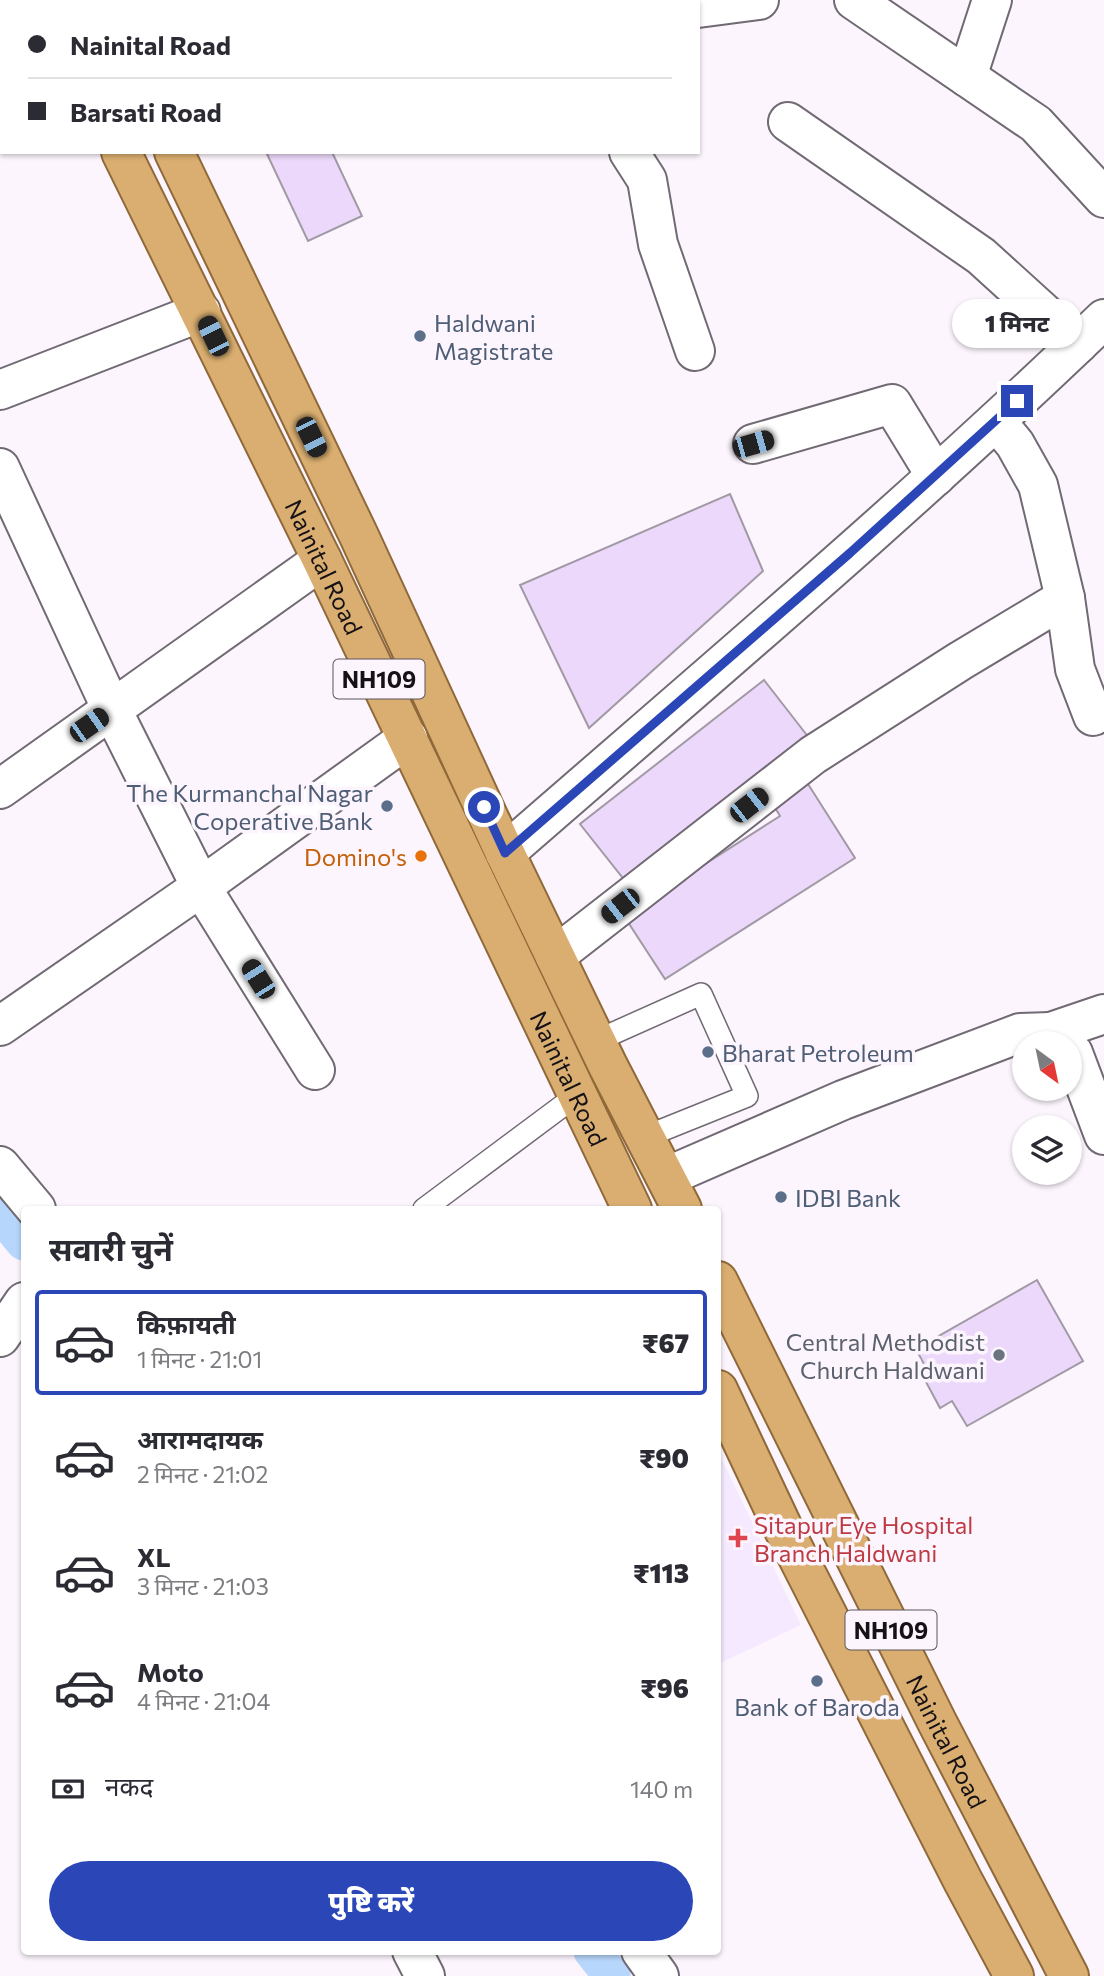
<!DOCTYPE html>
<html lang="hi">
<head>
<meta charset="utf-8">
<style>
	:root { --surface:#fff; --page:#f2f2f3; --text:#2b2b33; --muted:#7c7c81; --line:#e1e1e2; --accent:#2b47b7 }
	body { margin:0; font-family:Commissioner,"Noto Sans Devanagari",sans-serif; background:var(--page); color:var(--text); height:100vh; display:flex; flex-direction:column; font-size:26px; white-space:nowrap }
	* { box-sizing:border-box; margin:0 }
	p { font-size:23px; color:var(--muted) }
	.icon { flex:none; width:38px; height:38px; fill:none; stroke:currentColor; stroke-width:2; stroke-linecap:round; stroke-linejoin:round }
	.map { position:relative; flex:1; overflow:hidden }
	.side { position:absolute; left:21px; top:1206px; width:700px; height:749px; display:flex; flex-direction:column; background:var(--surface); border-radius:7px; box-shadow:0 2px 5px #0004 }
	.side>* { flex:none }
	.banner { position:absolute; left:0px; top:0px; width:700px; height:154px; box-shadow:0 2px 5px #0004; display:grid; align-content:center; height:154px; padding:0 28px; background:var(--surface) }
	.needle { width:46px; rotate:147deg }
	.buttons { position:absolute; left:1012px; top:1031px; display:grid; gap:14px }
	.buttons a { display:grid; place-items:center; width:70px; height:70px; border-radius:50%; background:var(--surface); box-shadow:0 2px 5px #0004; font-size:35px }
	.end { position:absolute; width:32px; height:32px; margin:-16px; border:9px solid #2b47b7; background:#fff; box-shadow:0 0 0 4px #fff }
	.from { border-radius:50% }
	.bubble { position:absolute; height:49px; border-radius:24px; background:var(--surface); box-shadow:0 2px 5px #0004; font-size:23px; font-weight:800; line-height:49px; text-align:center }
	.car { position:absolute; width:21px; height:42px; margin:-21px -10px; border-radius:9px; box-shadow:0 0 5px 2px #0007; background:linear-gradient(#222 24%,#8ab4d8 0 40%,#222 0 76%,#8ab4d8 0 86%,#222 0) }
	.banner b { display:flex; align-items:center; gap:24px; height:66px; font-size:26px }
	.banner b+b { border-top:2px solid var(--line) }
	.banner i { width:18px; height:18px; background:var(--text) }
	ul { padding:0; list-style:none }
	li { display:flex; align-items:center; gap:21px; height:105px; margin:0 14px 10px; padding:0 14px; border:4px solid transparent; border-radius:7px }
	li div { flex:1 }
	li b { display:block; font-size:26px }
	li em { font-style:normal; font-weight:800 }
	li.selected { border-color:var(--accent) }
	li>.icon { width:63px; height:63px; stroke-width:1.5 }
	h2 { padding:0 28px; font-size:32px; line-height:84px }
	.pay { display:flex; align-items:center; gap:18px; height:77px; padding:0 28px; font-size:26px }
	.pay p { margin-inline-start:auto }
	.button { display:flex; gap:14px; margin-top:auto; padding:14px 28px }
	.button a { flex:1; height:80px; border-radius:42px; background:var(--accent); color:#fff; font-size:28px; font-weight:800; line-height:80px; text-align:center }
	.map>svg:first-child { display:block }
	.medical { fill:#f4e9fe }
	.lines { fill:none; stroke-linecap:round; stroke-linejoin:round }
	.canal { stroke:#b7d6fc; stroke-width:37 }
	.building { fill:#ecd8fa; stroke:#a19aa5; stroke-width:2 }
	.service-casing { stroke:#716973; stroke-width:24 }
	.minor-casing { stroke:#716973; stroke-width:42 }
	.tertiary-casing { stroke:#716973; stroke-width:42 }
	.trunk-casing { stroke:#8f6939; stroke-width:42 }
	.service { stroke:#fff; stroke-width:21 }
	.minor { stroke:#fff; stroke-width:38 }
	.tertiary { stroke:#fff; stroke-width:38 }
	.trunk { stroke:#daae70; stroke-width:38 }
	.route { stroke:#2b47b7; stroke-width:9 }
	.service-dot { fill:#5c6f8a; stroke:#fdf5fe; stroke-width:2.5 }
	.food-dot { fill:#e8710a; stroke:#fdf5fe; stroke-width:2.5 }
	.worship-dot { fill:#6b7280; stroke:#fdf5fe; stroke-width:2.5 }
	.health-dot { fill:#e0444e; stroke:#fdf5fe; stroke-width:2.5 }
	.labels { text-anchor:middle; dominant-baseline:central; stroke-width:7; stroke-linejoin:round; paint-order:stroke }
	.shield { fill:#fdf5fe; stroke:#5b555b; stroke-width:2 }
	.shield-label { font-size:23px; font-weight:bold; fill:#151115 }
	.service-label { font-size:24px; fill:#4e5e75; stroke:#fdf5fe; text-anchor:start }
	.street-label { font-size:24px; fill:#151115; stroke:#fdf5fe }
	.food-label { font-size:24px; fill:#c56008; stroke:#fdf5fe; text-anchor:end }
	.worship-label { font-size:24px; fill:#5b616d; stroke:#fdf5fe; text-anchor:end }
	.health-label { font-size:24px; fill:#be3a42; stroke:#fdf5fe; text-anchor:start }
</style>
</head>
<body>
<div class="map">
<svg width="1104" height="1976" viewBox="0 0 1104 1976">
	<rect width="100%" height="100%" fill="#fdf5fe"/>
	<polygon class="medical" points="718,1451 801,1625 718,1664"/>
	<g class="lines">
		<g class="canal">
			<polyline points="0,1213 24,1242"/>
			<polyline points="592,1951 612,1976"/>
		</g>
	</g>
	<g class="building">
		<polygon points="272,152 332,152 362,216 308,241 267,154"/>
		<polygon points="730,494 763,571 589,728 520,585"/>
		<polygon points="764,680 813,743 630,887 580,824"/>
		<polygon points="808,784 855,858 665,979 624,916 780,816 774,806"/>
		<polygon points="1037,1280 1083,1361 967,1426 952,1401 940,1408 919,1369 925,1366 916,1349"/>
	</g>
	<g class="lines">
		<defs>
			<g id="service">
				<polyline points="596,1041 701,994 747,1096 645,1137"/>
				<polyline points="424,1209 577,1095"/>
			</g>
			<g id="minor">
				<polyline points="854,0 1036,124 1104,198"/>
				<polyline points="452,2 452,0"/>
				<polyline points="698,8 759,0"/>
				<polyline points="967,77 992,0"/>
				<polyline points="788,122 981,256 1078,344"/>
				<polyline points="629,152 647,180 658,244 695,351"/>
				<polyline points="0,390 201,312"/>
				<polyline points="996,421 1015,444 1038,485 1065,598 1075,669 1093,716"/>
				<polyline points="753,444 892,404 936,476"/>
				<polyline points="0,468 112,710 201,887 315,1070"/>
				<polyline points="0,789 322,560"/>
				<polyline points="555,956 813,755 960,661 1065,598"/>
				<polyline points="0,1026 201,887 408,738"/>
				<polyline points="1051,1032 1104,1014"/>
				<polyline points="1069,1050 1073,1053 1104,1135"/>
				<polyline points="666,1177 843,1100 1020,1033 1051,1032 1063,1043"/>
				<polyline points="0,1337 24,1302"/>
				<polyline points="412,1951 425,1976"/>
			</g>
			<g id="tertiary">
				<path d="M505,853C707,677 911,505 1104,319"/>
				<polyline points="0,1166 36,1209"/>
				<polyline points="641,1951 659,1976"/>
			</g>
			<g id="trunk">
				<polyline points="45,0 46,2"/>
				<polyline points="95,0 96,2"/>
				<path id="s1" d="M121,152L322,560L632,1209"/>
				<polyline points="174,152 359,536 505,853 608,1066 682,1209"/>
				<path id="s2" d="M718,1281L937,1722L1069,1976"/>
				<polyline points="718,1390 782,1526 963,1881 1014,1976"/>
			</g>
		</defs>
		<use href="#service" class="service-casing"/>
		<use href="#minor" class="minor-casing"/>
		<use href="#tertiary" class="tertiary-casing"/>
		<use href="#trunk" class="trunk-casing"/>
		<use href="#service" class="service"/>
		<use href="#minor" class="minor"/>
		<use href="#tertiary" class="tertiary"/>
		<use href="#trunk" class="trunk"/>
	</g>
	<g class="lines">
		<polyline class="route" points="484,807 505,853 850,553 1017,401"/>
	</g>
	<g class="service-dot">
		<circle cx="420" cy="336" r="7"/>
		<circle cx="387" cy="806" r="7"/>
		<circle cx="708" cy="1052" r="7"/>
		<circle cx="781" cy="1197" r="7"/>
		<circle cx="817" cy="1681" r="7"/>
	</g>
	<circle class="food-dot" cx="421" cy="856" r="7"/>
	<circle class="worship-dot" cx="999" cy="1355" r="7"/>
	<path class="health-dot" d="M734.5 1527.5h7v7h7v7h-7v7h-7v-7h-7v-7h7z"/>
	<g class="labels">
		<g class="shield">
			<rect x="333.5" y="659.5" width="91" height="39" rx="5"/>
			<rect x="845.5" y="1610.5" width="91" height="39" rx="5"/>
		</g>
		<g class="shield-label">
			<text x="379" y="679">NH109</text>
			<text x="891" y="1630">NH109</text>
		</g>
		<g class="service-label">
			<text x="434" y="322">Haldwani<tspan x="434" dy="28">Magistrate</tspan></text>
			<text x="373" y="792" text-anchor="end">The Kurmanchal Nagar<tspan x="373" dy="28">Coperative Bank</tspan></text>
			<text x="722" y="1052">Bharat Petroleum</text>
			<text x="795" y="1197">IDBI Bank</text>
			<text x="817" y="1706" text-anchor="middle">Bank of Baroda</text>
		</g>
		<g class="street-label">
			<text stroke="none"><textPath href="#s1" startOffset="462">Nainital Road</textPath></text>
			<text stroke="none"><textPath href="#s1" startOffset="1029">Nainital Road</textPath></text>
			<text stroke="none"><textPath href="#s2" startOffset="514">Nainital Road</textPath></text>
		</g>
		<g class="food-label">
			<text x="407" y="856">Domino's</text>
		</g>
		<g class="worship-label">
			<text x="985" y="1341">Central Methodist<tspan x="985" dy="28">Church Haldwani</tspan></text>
		</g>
		<g class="health-label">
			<text x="754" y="1524">Sitapur Eye Hospital<tspan x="754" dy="28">Branch Haldwani</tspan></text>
		</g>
	</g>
</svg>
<div class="buttons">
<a><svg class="needle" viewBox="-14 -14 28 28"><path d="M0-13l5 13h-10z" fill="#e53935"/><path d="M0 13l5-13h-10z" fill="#7c7c81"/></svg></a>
<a><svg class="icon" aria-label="layers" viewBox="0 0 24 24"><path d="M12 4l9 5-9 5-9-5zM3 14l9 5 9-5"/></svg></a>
</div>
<i class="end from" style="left:484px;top:807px"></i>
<i class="end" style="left:1017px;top:401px"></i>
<div class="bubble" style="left:952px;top:299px;width:130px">1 मिनट</div>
<i class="car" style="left:213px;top:336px;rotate:334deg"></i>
<i class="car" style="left:311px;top:437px;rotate:154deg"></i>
<i class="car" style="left:753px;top:444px;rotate:74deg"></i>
<i class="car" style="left:89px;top:725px;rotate:55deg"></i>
<i class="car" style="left:749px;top:805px;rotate:52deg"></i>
<i class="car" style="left:620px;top:906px;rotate:232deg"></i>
<i class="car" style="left:258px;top:979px;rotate:328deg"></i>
<div class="banner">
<b><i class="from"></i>Nainital Road</b>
<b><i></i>Barsati Road</b>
</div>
<section class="side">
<h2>सवारी चुनें</h2>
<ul>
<li class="selected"><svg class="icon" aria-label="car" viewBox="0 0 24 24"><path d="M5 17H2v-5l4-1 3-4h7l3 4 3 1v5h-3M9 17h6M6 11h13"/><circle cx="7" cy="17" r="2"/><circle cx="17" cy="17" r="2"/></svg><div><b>किफ़ायती</b><p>1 मिनट · 21:01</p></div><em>₹67</em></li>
<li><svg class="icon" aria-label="car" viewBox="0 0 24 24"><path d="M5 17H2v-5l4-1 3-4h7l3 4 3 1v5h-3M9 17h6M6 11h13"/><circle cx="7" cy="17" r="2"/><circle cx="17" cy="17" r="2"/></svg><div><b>आरामदायक</b><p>2 मिनट · 21:02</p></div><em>₹90</em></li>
<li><svg class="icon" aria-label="car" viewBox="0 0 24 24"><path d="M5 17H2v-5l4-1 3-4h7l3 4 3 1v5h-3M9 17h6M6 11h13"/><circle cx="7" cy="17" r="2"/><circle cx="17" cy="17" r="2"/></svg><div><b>XL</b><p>3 मिनट · 21:03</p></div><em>₹113</em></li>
<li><svg class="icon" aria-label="car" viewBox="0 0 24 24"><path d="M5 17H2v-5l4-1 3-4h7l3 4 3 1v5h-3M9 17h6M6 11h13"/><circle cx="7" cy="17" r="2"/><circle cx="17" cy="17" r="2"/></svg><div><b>Moto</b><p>4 मिनट · 21:04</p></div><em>₹96</em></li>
</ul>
<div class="pay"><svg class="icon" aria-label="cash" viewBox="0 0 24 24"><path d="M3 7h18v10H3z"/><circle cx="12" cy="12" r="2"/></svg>नकद<p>140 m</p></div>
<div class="button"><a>पुष्टि करें</a></div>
</section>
</div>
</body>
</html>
